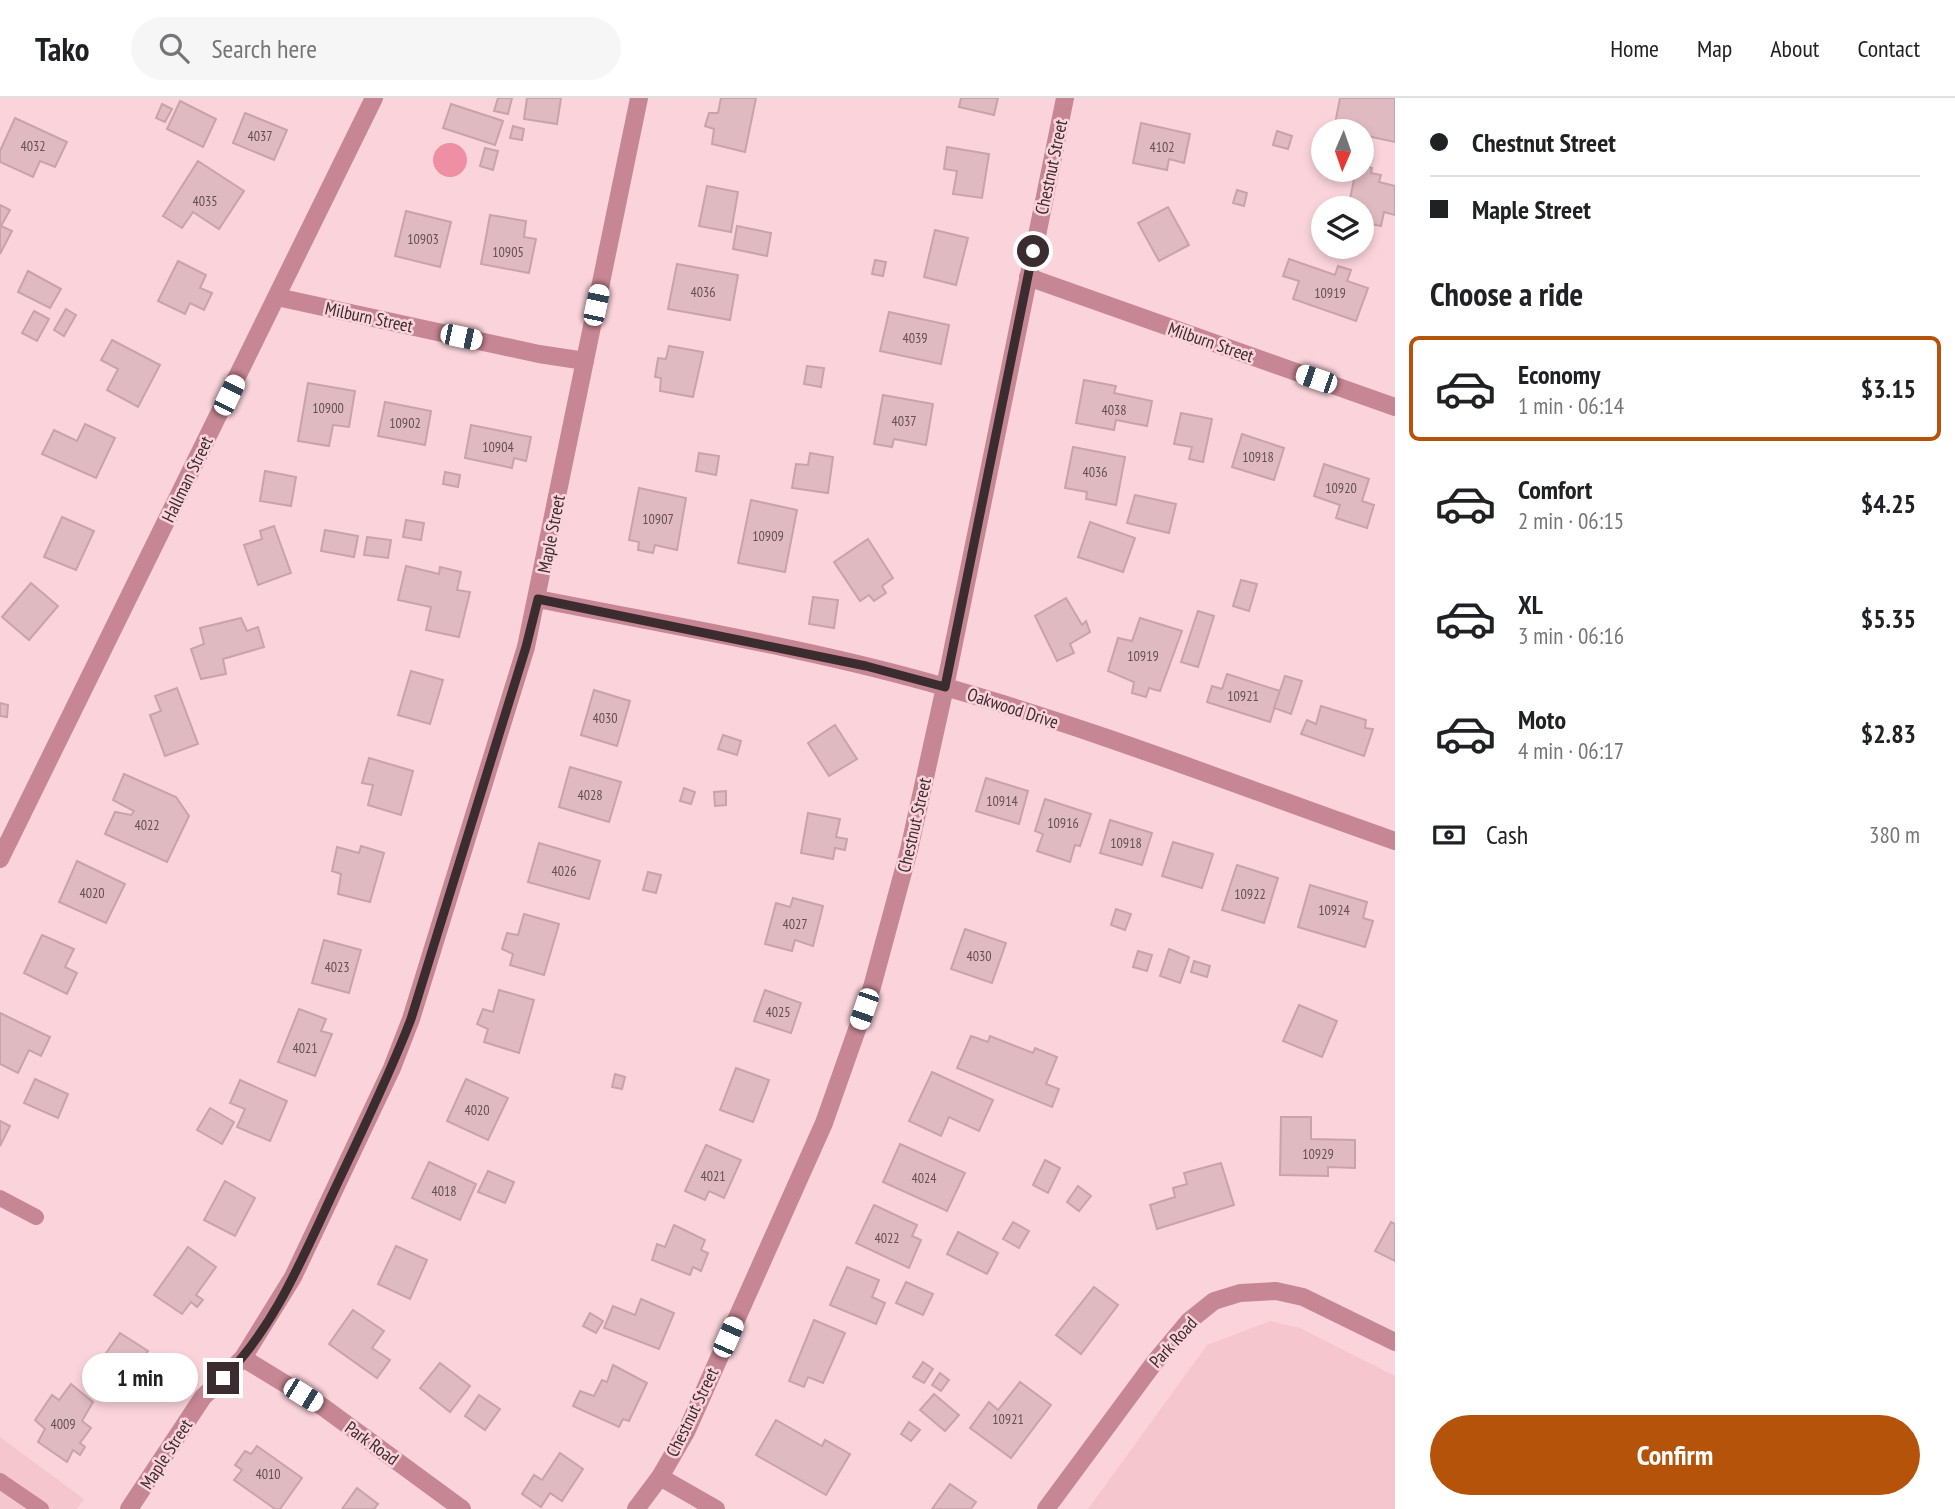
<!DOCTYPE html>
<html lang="en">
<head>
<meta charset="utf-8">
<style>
	:root { --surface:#fff; --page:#f6f6f6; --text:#202124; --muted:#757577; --line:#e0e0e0; --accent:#b45309 }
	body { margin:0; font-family:"PT Sans Narrow",sans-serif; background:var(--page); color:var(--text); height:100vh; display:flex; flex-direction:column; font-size:26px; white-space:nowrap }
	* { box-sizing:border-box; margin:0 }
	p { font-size:23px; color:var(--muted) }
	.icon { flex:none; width:38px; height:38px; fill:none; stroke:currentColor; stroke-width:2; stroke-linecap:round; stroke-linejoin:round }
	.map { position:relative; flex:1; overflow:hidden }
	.sheet { display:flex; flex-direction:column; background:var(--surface); width:560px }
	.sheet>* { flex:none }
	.guide { display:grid; align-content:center; height:154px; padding:0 35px; background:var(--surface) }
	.needle { width:46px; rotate:182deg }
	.tools { position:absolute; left:1311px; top:21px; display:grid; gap:14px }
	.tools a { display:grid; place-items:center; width:63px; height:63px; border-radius:50%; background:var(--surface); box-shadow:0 4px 10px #0003; font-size:35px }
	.end { position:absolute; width:32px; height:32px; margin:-16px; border:9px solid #3b2c2f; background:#fff; box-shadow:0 0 0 4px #fff }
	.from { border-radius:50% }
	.bubble { position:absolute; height:49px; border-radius:24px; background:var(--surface); box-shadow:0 4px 10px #0003; font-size:23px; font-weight:600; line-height:49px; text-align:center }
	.car { position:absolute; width:21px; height:42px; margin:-21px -10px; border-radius:9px; box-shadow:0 0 5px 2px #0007; background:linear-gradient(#fff 24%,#345 0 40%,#fff 0 76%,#345 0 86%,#fff 0) }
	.guide b { display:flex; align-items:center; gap:24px; height:66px; font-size:26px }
	.guide b+b { border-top:2px solid var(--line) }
	.guide i { width:18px; height:18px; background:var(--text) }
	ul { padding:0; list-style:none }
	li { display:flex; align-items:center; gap:21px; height:105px; margin:0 14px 10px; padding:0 21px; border:4px solid transparent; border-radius:10px }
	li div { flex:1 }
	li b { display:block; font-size:26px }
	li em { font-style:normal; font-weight:600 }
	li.selected { border-color:var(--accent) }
	li>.icon { width:63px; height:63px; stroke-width:1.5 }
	h2 { padding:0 35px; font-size:32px; line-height:84px }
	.pay { display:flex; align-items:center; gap:18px; height:77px; padding:0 35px; font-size:26px }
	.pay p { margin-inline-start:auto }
	.action { display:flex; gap:14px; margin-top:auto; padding:14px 35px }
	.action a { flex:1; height:80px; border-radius:42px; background:var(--accent); color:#fff; font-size:28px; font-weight:600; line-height:80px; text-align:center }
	header { display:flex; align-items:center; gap:42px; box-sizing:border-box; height:98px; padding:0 35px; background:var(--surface); border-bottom:2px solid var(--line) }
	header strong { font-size:33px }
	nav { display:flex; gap:38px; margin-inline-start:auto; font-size:24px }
	.search { width:490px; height:63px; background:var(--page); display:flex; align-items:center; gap:18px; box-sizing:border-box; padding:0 24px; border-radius:38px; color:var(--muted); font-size:26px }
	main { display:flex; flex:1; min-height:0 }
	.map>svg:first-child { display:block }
	.built { fill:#f5c6ce }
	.water { fill:#ee8fa3 }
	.building { fill:#e0bac1; stroke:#c8a3a9; stroke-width:2 }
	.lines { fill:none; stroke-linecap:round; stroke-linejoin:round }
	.lane { stroke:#c68693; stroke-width:16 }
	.street { stroke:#c68693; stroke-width:18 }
	.route { stroke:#3b2c2f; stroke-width:9 }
	.labels { text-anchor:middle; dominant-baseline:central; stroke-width:5; stroke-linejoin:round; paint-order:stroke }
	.number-label { font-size:14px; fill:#645054 }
	.street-label { font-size:18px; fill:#3b2c2f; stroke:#fbd4db }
</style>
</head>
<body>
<header>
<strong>Tako</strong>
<div class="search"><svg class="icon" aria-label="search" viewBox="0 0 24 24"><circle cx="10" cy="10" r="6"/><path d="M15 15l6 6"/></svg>Search here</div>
<nav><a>Home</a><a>Map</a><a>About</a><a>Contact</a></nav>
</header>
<main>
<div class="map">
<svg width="1395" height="1411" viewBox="0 0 1395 1411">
	<rect width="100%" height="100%" fill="#fbd4db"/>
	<g class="built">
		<polygon points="1270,1223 1300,1230 1395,1278 1395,1411 1088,1411 1207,1247"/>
		<polygon points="0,1339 84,1401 77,1411 0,1411"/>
	</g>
	<circle class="water" cx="450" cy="62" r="17"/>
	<g class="building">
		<polygon points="498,0 512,0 508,16 494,13"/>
		<polygon points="527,0 561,0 557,26 524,21"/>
		<polygon points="721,0 756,0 745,54 712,46 714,31 705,28 709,15 718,15"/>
		<polygon points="961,0 998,0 994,17 959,9"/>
		<polygon points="1340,0 1395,0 1395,44 1362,37 1362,33 1334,31"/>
		<polygon points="180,3 216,21 203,49 167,31"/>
		<polygon points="162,6 172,11 165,24 156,20"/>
		<polygon points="451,6 503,23 495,47 443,30"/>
		<polygon points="245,15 287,32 274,62 233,45"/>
		<polygon points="15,20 67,44 55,69 40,63 33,79 0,64 0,53"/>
		<polygon points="1141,25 1190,36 1184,65 1169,61 1167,72 1133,65"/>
		<polygon points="513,28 524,31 522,42 510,40"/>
		<polygon points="1277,33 1292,38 1288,51 1273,47"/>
		<polygon points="947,49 989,56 982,100 953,96 957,73 944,71"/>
		<polygon points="485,50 498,53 493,72 480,68"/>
		<polygon points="198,63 244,93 219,131 193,114 182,130 163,118"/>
		<polygon points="1362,67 1372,70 1371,75 1381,77 1379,84 1395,88 1395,117 1384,114 1381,128 1362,124 1362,110 1348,110 1356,72 1362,72"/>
		<polygon points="707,88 738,94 731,134 699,128"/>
		<polygon points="1237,92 1247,95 1244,108 1233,105"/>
		<polygon points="0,107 10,112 1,128 12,133 0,156"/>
		<polygon points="1168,109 1189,147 1159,163 1138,125"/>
		<polygon points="406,113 451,124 440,169 395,158"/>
		<polygon points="490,117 526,123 524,139 536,141 529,175 481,166"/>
		<polygon points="737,128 771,135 767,158 733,151"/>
		<polygon points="935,132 968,140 956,187 924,179"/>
		<polygon points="1289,161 1335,177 1338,168 1351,172 1347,183 1368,190 1356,223 1293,201 1299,183 1283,178"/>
		<polygon points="875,162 886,164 883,178 872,176"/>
		<polygon points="178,163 206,177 200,190 212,195 204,212 190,205 185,216 158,203"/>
		<polygon points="677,166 738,177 730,222 668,211"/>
		<polygon points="28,173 61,191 50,210 18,194"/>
		<polygon points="66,211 76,217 64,238 54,232"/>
		<polygon points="34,213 49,221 37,243 22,235"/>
		<polygon points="889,214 949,227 941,266 880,253"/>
		<polygon points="112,242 160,267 138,309 107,292 118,271 101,262"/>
		<polygon points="669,248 703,254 693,299 660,293 661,280 655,279 658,260 666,261"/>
		<polygon points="807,268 824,270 821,289 804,286"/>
		<polygon points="1084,282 1116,288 1114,295 1152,303 1147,328 1116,322 1114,332 1076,325"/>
		<polygon points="308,285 355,293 349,329 333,327 329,348 298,343"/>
		<polygon points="883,297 933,306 926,347 894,341 892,349 874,346"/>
		<polygon points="385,304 431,313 425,347 378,338"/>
		<polygon points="1181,315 1212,321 1203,364 1189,361 1192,349 1174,346"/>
		<polygon points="85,326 115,340 96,380 42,356 54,332 77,343"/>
		<polygon points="471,327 531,339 526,363 514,360 512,370 465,360"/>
		<polygon points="1242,336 1284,350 1274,382 1232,369"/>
		<polygon points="1073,349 1125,359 1116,407 1086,401 1087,394 1065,390"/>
		<polygon points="699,355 719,358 716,377 696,373"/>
		<polygon points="810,355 833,359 828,395 792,390 796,366 808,367"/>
		<polygon points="1324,366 1369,381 1362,403 1374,407 1367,430 1336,420 1340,407 1314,398"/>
		<polygon points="265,373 296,379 291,408 260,403"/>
		<polygon points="445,374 460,377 458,389 443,386"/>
		<polygon points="639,390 686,400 677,452 655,447 653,455 638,452 639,444 629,442"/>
		<polygon points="1135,397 1176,406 1169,435 1127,425"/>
		<polygon points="751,402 797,412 785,474 738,465"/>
		<polygon points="62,419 94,433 76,472 44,459"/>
		<polygon points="406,422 424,425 421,442 403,439"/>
		<polygon points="1090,424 1135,440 1123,474 1078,459"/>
		<polygon points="274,428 291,475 258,487 244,447 262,441 260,433"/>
		<polygon points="325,432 358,438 354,459 321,453"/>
		<polygon points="367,439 391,442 388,460 364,457"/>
		<polygon points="868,441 893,480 882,488 886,495 874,503 869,497 860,503 834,464"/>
		<polygon points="406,468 439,476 440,469 461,474 457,492 470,494 459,539 426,532 431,509 398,502"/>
		<polygon points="1241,482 1257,486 1249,513 1233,508"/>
		<polygon points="31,485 58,508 29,542 2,519"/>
		<polygon points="813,499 838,502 834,530 809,526"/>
		<polygon points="1066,500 1082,527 1086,523 1090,534 1070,546 1074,555 1057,563 1035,518"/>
		<polygon points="1198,513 1214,518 1198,569 1181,564"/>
		<polygon points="241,520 247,533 258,529 264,549 223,561 226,576 201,581 191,551 204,546 200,530"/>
		<polygon points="1140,520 1182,533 1160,593 1149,590 1146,599 1132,595 1134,584 1108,573 1118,540 1132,543"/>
		<polygon points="411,573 443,582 430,626 398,617"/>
		<polygon points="1227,576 1280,593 1270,624 1207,604 1212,588 1222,591"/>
		<polygon points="1285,578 1302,583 1291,616 1274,610"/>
		<polygon points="177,590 198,646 165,658 150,617 161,613 155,598"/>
		<polygon points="594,592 630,603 617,648 581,637"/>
		<polygon points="0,605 8,607 7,619 0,618"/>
		<polygon points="1321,608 1366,622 1365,630 1373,631 1364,658 1301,636 1307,622 1316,626"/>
		<polygon points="835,627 857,661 829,678 808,645"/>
		<polygon points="723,637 741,643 737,657 718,651"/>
		<polygon points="369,660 413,673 401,717 368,707 373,687 362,685"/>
		<polygon points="570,669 621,684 609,724 559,709"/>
		<polygon points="124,676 176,699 189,718 167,764 105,736 115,714 131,717 134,713 113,702"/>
		<polygon points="986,680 1028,693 1019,726 976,713"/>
		<polygon points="684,690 695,694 691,706 680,703"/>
		<polygon points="726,693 726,707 715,708 714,694"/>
		<polygon points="1045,701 1091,716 1080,748 1075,747 1070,764 1037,753 1043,736 1035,733"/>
		<polygon points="808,715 840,721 836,739 847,741 845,752 835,750 833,761 801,755"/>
		<polygon points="1110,722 1152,735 1142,767 1100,755"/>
		<polygon points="1173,744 1213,756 1202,790 1162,778"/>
		<polygon points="539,745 600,763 589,801 528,784"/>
		<polygon points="361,748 384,755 370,804 338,796 341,776 332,773 337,749 359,755"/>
		<polygon points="77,763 125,786 106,825 59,804"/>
		<polygon points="1237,767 1278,780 1264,825 1222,812"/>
		<polygon points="648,774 661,777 656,795 643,792"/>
		<polygon points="1310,787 1367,804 1363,820 1373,823 1365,849 1298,829"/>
		<polygon points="793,800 823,808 813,848 795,842 792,853 765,846 776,805 790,809"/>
		<polygon points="1116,811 1131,816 1125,832 1111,827"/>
		<polygon points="524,816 559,826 544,877 510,867 513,856 502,851 507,835 518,837"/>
		<polygon points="965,831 1006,845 992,885 951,871"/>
		<polygon points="42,837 74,851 65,869 77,875 67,896 24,875"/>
		<polygon points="324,842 361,852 349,895 312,885"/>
		<polygon points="1169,851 1189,859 1180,885 1160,878"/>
		<polygon points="1138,853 1152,857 1147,873 1133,869"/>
		<polygon points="1194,863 1210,868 1207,879 1191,874"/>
		<polygon points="499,892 534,902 519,955 484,944 488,931 477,926 483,911 493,914"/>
		<polygon points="765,892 801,905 791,935 754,923"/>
		<polygon points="1299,907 1337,923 1322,959 1283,943"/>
		<polygon points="299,911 326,921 321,933 332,936 315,978 278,964"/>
		<polygon points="0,915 50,939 41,958 29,952 18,975 0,966"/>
		<polygon points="971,938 988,944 990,938 1033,955 1035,950 1057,959 1046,986 1059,991 1052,1009 957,970"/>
		<polygon points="736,970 769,982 753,1024 720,1012"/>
		<polygon points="932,974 993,1002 979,1033 949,1019 941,1038 909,1023"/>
		<polygon points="615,976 625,979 622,991 612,989"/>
		<polygon points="35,981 68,996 58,1020 24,1005"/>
		<polygon points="466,981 508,1000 488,1042 447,1023"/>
		<polygon points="240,982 287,1003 270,1043 237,1029 245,1011 230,1005"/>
		<polygon points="210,1010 234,1024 222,1046 197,1032"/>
		<polygon points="1281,1019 1311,1019 1311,1041 1355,1042 1355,1070 1328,1069 1328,1078 1280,1077"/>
		<polygon points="0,1023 10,1028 0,1048"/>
		<polygon points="900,1046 965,1075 947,1113 883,1084"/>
		<polygon points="706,1047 741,1062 724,1100 709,1093 705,1102 685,1093"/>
		<polygon points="1045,1062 1060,1070 1048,1095 1033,1087"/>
		<polygon points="429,1064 476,1086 460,1122 412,1100"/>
		<polygon points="1221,1065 1234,1107 1157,1131 1150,1107 1175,1099 1173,1090 1187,1086 1184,1075"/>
		<polygon points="488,1073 514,1084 505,1105 478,1094"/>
		<polygon points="225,1083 255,1100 235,1138 204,1122"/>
		<polygon points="1078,1088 1091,1098 1079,1113 1067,1104"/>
		<polygon points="874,1107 917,1127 912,1138 921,1142 909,1170 856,1145"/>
		<polygon points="1013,1124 1029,1133 1019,1150 1003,1141"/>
		<polygon points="1391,1124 1395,1126 1395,1163 1375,1153"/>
		<polygon points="674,1127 705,1142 701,1152 708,1155 701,1173 693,1169 690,1177 652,1162 657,1146 665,1149"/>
		<polygon points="958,1134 998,1155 987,1176 947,1156"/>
		<polygon points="396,1148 427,1162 410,1201 378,1186"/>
		<polygon points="188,1149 216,1169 196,1197 203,1202 197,1209 191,1204 182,1216 154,1197"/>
		<polygon points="847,1169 879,1182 872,1199 885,1205 876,1226 830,1207"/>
		<polygon points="906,1184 933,1196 923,1217 896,1205"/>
		<polygon points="1094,1189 1118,1207 1081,1256 1056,1237"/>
		<polygon points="641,1201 674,1215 659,1251 604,1230 613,1208 635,1217"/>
		<polygon points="353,1212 384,1233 372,1250 390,1262 377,1280 329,1246"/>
		<polygon points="590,1215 603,1223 596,1235 583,1228"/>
		<polygon points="814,1222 845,1235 823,1285 808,1279 804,1289 789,1283"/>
		<polygon points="120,1235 148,1253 138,1267 145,1272 139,1281 133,1277 124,1290 95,1271"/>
		<polygon points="923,1264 933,1271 924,1285 913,1279"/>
		<polygon points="440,1265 470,1288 450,1314 420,1290"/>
		<polygon points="613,1267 647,1285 629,1323 623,1321 619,1329 573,1308 580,1293 594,1298 602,1282 607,1284"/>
		<polygon points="940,1275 949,1282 941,1293 932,1287"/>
		<polygon points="1020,1284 1051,1307 1011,1360 970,1330 989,1304 998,1312"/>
		<polygon points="71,1286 93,1304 82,1323 91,1330 80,1345 85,1349 80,1357 73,1352 67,1364 38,1344 45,1331 35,1322 52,1297 59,1302"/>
		<polygon points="934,1296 959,1317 945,1333 920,1312"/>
		<polygon points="479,1297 500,1311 485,1332 465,1318"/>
		<polygon points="776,1322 822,1348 825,1342 850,1356 826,1397 756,1357"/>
		<polygon points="909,1324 920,1332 911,1343 901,1336"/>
		<polygon points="257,1348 302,1380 280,1411 275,1411 234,1382 242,1372 235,1367 245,1353 251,1356"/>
		<polygon points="560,1355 583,1371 562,1403 550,1395 541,1409 522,1396 534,1377 542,1382"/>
		<polygon points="950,1386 976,1404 971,1411 932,1411"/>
		<polygon points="357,1390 378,1406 374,1411 342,1411"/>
	</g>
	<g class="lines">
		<g class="lane">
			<polyline points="0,1100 36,1119"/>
			<polyline points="0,1383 41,1411"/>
		</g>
		<g class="street">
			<polyline points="1028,179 1395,309"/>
			<polyline points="277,199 539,256 585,263"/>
			<path d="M538,501C672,528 814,551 945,589C1098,632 1246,691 1395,743"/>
			<polyline points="0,761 374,0"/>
			<polyline points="243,1260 323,1309 462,1411"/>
			<polyline points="660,1379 716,1411"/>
			<polyline points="129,1411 203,1299 243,1260 293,1179 392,970 411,921 526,549 639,0"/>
			<polyline points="636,1411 660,1379 686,1334 824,1025 872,889 909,752 945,589 1065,0"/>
			<polyline points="1046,1411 1154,1265 1189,1223 1214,1203 1240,1195 1276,1193 1303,1199 1395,1244"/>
		</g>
	</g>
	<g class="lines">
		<path class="route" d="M223,1280C273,1232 303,1159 332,1097C359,1039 388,981 411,921L526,549L538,501L866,568L945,589L1033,153"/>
	</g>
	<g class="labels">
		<g class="number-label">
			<text x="260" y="38">4037</text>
			<text x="33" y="48">4032</text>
			<text x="1162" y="49">4102</text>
			<text x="205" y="103">4035</text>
			<text x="423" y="141">10903</text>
			<text x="508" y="154">10905</text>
			<text x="703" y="194">4036</text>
			<text x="1330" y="195">10919</text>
			<text x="915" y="240">4039</text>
			<text x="328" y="310">10900</text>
			<text x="1114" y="312">4038</text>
			<text x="904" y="323">4037</text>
			<text x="405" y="325">10902</text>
			<text x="498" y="349">10904</text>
			<text x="1258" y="359">10918</text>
			<text x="1095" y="374">4036</text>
			<text x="1341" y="390">10920</text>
			<text x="658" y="421">10907</text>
			<text x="768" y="438">10909</text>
			<text x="1143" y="558">10919</text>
			<text x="1243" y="598">10921</text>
			<text x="605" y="620">4030</text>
			<text x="590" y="697">4028</text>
			<text x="1002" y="703">10914</text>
			<text x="1063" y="725">10916</text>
			<text x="147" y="727">4022</text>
			<text x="1126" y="745">10918</text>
			<text x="564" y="773">4026</text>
			<text x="92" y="795">4020</text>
			<text x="1250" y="796">10922</text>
			<text x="1334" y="812">10924</text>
			<text x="795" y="826">4027</text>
			<text x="979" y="858">4030</text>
			<text x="337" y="869">4023</text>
			<text x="778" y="914">4025</text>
			<text x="305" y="950">4021</text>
			<text x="477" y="1012">4020</text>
			<text x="1318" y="1056">10929</text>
			<text x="713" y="1078">4021</text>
			<text x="924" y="1080">4024</text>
			<text x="444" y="1093">4018</text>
			<text x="887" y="1140">4022</text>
			<text x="1008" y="1321">10921</text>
			<text x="63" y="1326">4009</text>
			<text x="268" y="1376">4010</text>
		</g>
		<g class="street-label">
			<text transform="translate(1051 69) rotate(-78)">Chestnut Street</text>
			<text transform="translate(369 219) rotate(12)">Milburn Street</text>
			<text transform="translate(1211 244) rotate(19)">Milburn Street</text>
			<text transform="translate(187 381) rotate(-64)">Hallman Street</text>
			<text transform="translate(551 436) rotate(-79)">Maple Street</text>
			<text transform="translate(1013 610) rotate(18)">Oakwood Drive</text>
			<text transform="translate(914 727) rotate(-77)">Chestnut Street</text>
			<text transform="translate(1173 1244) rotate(-48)">Park Road</text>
			<text transform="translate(692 1314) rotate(-64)">Chestnut Street</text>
			<text transform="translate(372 1345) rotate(36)">Park Road</text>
			<text transform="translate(166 1356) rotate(-57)">Maple Street</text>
		</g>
	</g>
</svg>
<div class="tools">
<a><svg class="needle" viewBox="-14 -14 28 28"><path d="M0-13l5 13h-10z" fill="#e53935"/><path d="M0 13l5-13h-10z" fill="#757577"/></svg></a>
<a><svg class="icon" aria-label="layers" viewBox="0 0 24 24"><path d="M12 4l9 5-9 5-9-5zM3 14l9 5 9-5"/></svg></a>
</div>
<i class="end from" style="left:1033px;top:153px"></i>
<i class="end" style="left:223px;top:1280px"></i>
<div class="bubble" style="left:82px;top:1255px;width:116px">1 min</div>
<i class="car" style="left:596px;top:207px;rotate:12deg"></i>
<i class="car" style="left:461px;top:239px;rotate:102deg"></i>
<i class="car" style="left:1316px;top:281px;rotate:289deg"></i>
<i class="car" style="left:229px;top:297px;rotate:26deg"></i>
<i class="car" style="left:864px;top:911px;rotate:199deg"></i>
<i class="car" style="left:728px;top:1239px;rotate:24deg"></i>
<i class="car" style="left:303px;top:1297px;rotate:122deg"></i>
</div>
<section class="sheet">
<div class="guide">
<b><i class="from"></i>Chestnut Street</b>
<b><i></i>Maple Street</b>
</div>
<h2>Choose a ride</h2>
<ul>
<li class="selected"><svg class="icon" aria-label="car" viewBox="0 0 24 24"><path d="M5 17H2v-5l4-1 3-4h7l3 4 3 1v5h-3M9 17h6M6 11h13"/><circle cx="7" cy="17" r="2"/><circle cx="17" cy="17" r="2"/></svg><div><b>Economy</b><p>1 min · 06:14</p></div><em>$3.15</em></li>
<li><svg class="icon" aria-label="car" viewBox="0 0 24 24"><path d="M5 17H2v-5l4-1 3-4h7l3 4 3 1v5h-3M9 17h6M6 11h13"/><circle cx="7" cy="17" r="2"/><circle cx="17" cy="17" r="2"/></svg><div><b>Comfort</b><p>2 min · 06:15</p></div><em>$4.25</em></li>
<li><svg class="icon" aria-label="car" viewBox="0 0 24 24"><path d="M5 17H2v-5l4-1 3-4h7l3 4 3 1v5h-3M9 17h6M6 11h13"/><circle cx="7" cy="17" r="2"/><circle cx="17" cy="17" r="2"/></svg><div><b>XL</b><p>3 min · 06:16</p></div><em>$5.35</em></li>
<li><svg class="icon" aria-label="car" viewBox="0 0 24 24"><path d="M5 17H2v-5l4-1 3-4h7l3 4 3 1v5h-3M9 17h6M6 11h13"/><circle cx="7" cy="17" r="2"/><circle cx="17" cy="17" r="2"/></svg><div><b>Moto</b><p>4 min · 06:17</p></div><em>$2.83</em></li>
</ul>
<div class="pay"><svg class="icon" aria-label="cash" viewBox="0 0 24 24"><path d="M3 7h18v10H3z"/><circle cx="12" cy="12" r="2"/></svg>Cash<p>380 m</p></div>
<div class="action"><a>Confirm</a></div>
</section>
</main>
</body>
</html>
